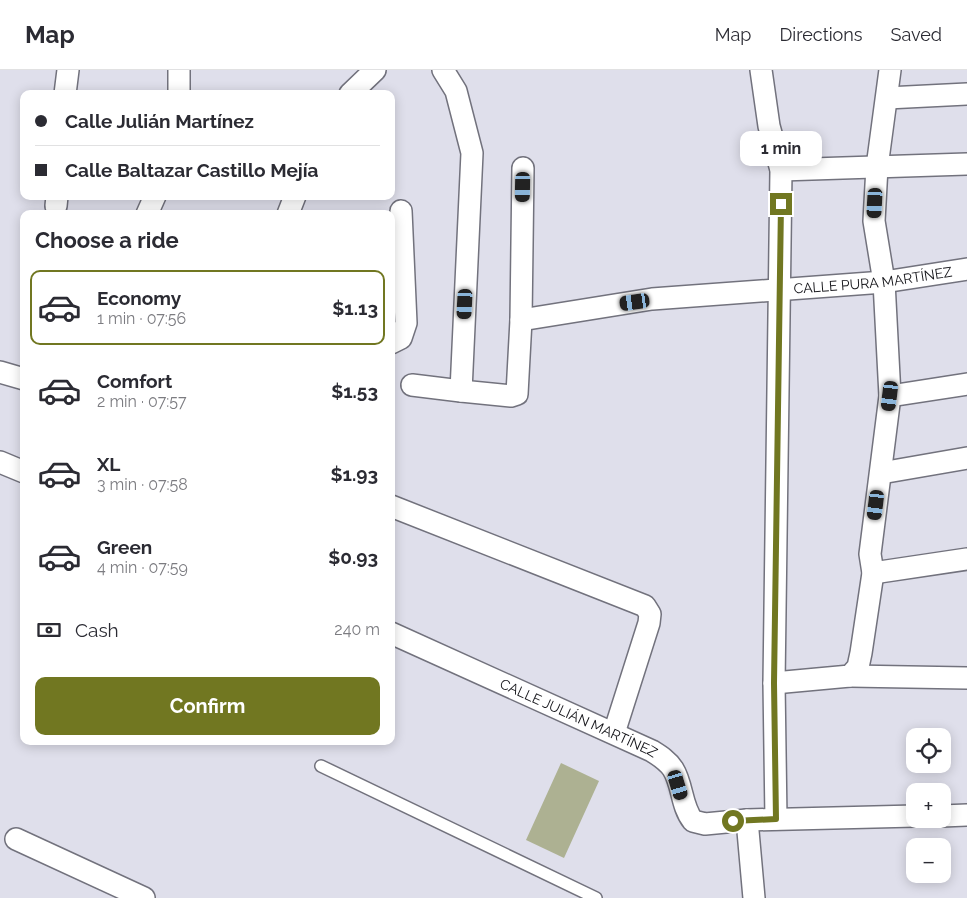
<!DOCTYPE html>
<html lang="en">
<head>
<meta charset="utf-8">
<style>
	:root { --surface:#fff; --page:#f2f2f3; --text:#2b2b33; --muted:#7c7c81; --line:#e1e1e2; --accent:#717721 }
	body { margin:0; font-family:Raleway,sans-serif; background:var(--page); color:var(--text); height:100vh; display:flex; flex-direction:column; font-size:19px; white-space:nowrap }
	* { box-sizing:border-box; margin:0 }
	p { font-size:16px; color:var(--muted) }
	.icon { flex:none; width:28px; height:28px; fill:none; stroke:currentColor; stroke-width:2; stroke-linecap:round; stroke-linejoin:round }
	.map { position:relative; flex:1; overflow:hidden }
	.side { position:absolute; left:20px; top:140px; width:375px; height:535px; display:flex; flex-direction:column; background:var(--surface); border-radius:10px; box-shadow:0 2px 12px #0003 }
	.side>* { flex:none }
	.guide { position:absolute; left:20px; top:20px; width:375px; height:110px; border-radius:10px; box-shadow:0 2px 12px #0003; display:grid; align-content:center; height:110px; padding:0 15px; background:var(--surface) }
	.controls { position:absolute; left:906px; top:658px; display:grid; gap:10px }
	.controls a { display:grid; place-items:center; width:45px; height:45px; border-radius:10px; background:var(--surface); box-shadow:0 2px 12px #0003; font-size:25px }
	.end { position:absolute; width:22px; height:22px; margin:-11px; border:6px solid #717721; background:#fff; box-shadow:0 0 0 2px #fff }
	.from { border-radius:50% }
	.bubble { position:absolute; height:35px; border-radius:10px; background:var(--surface); box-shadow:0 2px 12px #0003; font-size:16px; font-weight:700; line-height:35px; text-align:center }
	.car { position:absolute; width:15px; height:30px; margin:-15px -8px; border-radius:6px; box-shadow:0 0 4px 1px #0007; background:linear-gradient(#222 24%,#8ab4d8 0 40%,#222 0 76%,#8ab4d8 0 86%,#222 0) }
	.guide b { display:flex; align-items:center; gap:18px; height:48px; font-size:19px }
	.guide b+b { border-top:1px solid var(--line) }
	.guide i { width:12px; height:12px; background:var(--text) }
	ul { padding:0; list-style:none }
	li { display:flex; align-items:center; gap:15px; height:75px; margin:0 10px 8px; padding:0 5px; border:2px solid transparent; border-radius:10px }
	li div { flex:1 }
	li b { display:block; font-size:19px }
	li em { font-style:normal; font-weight:700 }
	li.on { border-color:var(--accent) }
	li>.icon { width:45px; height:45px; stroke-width:1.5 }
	h2 { padding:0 15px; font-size:22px; line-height:60px }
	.pay { display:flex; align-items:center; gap:12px; height:55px; padding:0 15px; font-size:19px }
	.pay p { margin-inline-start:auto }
	.cta { display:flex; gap:10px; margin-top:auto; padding:10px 15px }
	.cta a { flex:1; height:58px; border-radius:10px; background:var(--accent); color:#fff; font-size:20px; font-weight:700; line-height:58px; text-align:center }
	header { display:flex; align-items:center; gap:30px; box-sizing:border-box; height:70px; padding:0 25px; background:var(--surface); border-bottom:1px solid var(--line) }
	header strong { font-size:24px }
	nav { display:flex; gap:28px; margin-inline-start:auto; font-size:18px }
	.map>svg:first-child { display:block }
	.green { fill:#adb192 }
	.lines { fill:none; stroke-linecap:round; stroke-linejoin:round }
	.lane-casing { stroke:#72727d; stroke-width:14 }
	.street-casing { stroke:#72727d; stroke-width:24 }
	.lane { stroke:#fff; stroke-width:11 }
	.street { stroke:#fff; stroke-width:21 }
	.route { stroke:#717721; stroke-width:6 }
	.labels { text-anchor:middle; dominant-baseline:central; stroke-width:4; stroke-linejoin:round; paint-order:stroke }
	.street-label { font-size:14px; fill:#111116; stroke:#ececf9 }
</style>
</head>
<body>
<header>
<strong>Map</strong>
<nav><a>Map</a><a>Directions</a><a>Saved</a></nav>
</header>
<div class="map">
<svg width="967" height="828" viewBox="0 0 967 828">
	<rect width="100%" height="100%" fill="#dfdfeb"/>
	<polygon class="green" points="561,693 599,711 564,788 526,770"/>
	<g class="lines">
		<defs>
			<polyline id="lane" points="321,696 596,828"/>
			<g id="street">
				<path id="s1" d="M443,0L456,21L472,83L461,321L511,326L517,324L521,250L652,229L884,212L967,199"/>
				<polyline points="761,0 769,56 781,100 774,613 776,749"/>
				<polyline points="65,24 68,0"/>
				<polyline points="179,24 179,0"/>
				<polyline points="350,24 375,0"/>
				<polyline points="887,28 967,24"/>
				<polyline points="781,100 967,94"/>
				<polyline points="56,136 57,126"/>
				<polyline points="147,144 155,126"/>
				<polyline points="288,144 295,126"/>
				<polyline points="521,250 523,98"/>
				<polyline points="391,273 401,268 406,253 401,141"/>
				<polyline points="0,302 24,309"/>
				<polyline points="412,315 461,321"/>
				<polyline points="890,326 967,314"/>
				<polyline points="0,392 24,402"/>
				<polyline points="881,403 967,388"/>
				<polyline points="391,436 645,536 650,544 649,553 614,663"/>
				<polyline points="873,503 967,489"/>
				<path id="s2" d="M391,563L652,681C660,686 668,691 673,699C683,715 681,736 693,751L705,754L747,750L915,746"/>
				<polyline points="850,606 967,608"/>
				<polyline points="774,613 850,606 858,597 861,583 873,503 870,484 890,326 884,212 874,151 877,97 890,0"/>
				<polyline points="942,746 967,745"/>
				<polyline points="747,750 754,828"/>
				<polyline points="16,769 144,828"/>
			</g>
		</defs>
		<use href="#lane" class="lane-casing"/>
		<use href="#street" class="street-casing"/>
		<use href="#lane" class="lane"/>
		<use href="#street" class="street"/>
	</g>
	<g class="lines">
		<polyline class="route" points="733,751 776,749 774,613 781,134"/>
	</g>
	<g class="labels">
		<g class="street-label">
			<text stroke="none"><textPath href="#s1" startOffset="812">CALLE PURA MARTÍNEZ</textPath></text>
			<text stroke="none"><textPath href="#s2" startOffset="206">CALLE JULIÁN MARTÍNEZ</textPath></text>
		</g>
	</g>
</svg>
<div class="controls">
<a><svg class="icon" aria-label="locate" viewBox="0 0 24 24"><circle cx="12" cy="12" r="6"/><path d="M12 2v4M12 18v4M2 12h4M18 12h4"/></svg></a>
<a>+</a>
<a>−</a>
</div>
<i class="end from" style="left:733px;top:751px"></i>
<i class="end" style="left:781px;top:134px"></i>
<div class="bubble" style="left:740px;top:61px;width:82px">1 min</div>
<i class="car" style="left:523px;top:117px;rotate:181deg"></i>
<i class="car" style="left:875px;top:133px;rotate:183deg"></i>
<i class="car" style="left:635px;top:232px;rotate:262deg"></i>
<i class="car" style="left:465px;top:234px;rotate:183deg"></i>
<i class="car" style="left:890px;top:326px;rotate:187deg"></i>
<i class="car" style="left:876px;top:435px;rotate:187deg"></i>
<i class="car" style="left:678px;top:715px;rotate:163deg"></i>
<div class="guide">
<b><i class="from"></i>Calle Julián Martínez</b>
<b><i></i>Calle Baltazar Castillo Mejía</b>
</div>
<section class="side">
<h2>Choose a ride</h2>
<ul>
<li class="on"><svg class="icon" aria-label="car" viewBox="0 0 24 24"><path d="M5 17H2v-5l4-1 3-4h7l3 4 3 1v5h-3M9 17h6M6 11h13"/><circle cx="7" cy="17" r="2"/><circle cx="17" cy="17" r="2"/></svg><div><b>Economy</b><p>1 min · 07:56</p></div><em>$1.13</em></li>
<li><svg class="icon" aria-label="car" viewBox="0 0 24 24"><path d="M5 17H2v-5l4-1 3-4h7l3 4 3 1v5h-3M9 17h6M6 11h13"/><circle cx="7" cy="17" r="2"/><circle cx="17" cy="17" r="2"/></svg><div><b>Comfort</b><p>2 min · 07:57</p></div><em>$1.53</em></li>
<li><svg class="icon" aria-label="car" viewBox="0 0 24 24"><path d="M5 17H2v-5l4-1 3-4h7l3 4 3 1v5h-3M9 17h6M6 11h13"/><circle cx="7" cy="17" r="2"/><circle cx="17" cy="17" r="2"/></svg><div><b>XL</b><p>3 min · 07:58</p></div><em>$1.93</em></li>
<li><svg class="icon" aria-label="car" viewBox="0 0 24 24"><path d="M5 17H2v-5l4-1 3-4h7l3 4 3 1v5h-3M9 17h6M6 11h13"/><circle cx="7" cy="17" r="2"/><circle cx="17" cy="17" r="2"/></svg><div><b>Green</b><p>4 min · 07:59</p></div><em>$0.93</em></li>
</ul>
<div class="pay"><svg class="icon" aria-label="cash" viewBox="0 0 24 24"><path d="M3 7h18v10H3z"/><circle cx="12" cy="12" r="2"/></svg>Cash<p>240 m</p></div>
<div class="cta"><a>Confirm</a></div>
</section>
</div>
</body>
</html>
